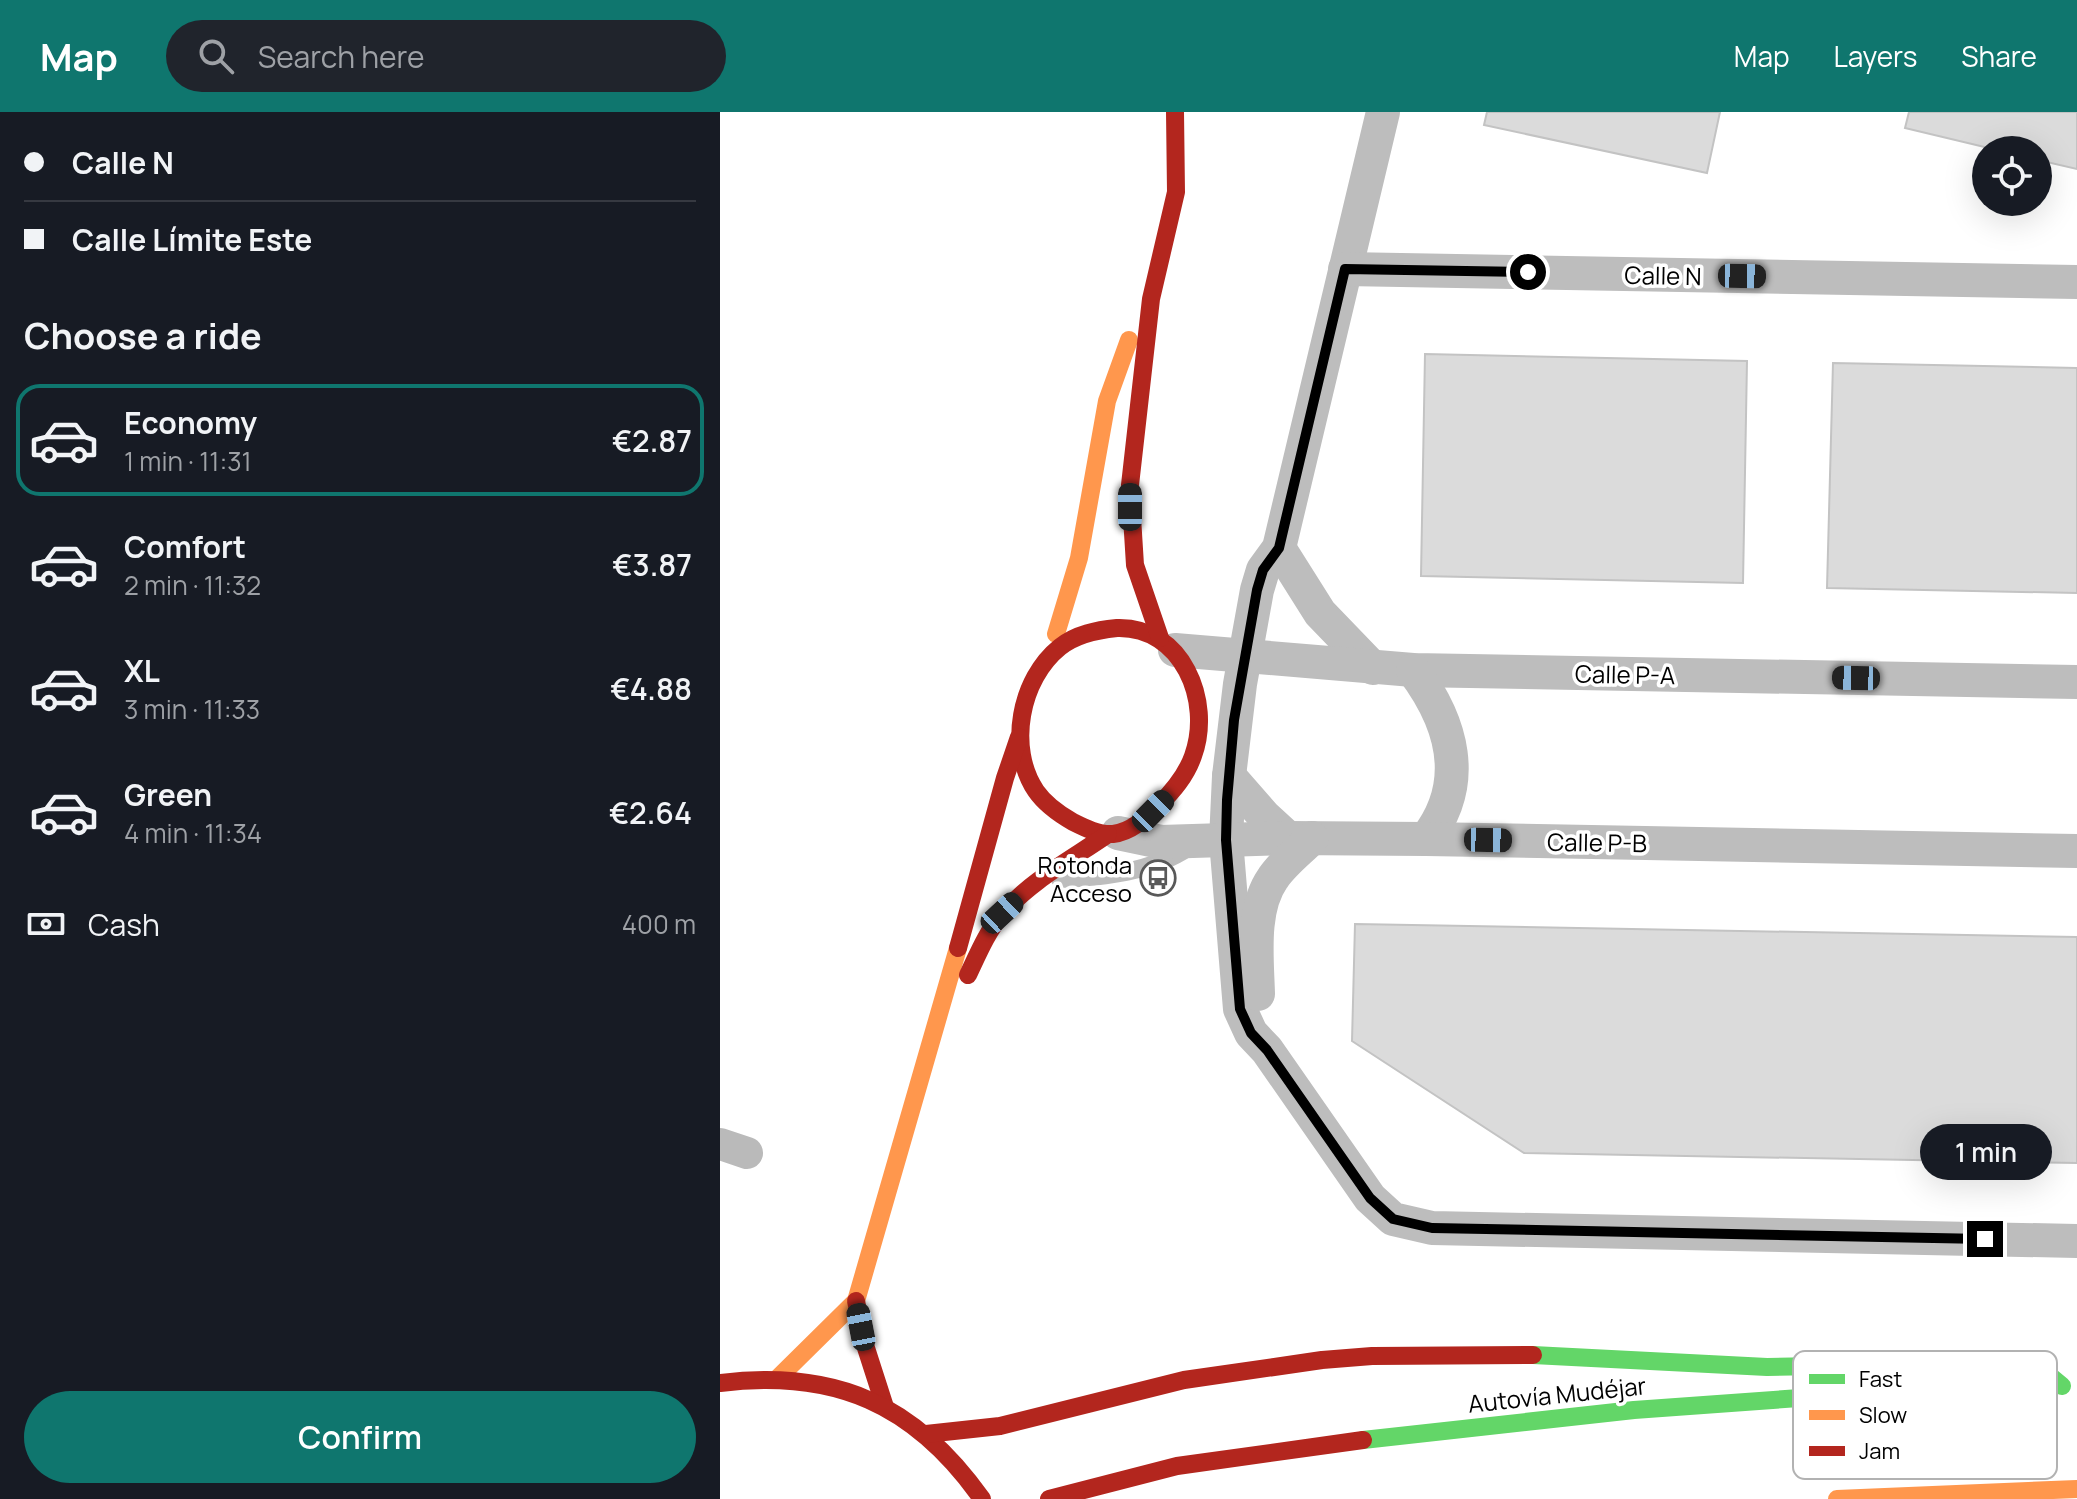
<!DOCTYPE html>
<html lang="en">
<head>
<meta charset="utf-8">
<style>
	:root { --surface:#171b24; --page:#20242c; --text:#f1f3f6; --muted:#9ea1a6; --line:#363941; --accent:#0f766e }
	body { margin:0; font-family:Manrope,sans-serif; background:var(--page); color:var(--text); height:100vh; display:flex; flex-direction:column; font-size:30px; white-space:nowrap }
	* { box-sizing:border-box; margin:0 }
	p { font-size:26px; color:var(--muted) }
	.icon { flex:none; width:44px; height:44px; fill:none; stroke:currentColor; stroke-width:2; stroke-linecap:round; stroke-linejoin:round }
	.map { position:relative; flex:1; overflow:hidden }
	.details { display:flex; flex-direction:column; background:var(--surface); width:720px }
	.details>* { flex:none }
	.guide { display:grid; align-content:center; height:176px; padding:0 24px; background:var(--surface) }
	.fabs { position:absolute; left:1252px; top:24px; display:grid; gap:16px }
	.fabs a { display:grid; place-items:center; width:80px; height:80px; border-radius:50%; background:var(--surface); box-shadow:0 8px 32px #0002; font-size:40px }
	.end { position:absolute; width:36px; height:36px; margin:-18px; border:10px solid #000; background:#fff; box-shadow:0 0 0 4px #fff }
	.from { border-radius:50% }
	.bubble { position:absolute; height:56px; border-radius:28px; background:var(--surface); box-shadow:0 8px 32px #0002; font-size:26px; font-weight:600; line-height:56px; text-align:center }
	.car { position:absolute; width:24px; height:48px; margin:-24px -12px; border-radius:10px; box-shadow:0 0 6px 2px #0007; background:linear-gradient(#222 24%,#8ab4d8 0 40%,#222 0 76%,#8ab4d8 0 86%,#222 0) }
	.guide b { display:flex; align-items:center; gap:28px; height:76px; font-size:30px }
	.guide b+b { border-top:2px solid var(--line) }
	.guide i { width:20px; height:20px; background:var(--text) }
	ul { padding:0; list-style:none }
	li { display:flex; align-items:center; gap:24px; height:112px; margin:0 16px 12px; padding:0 8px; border:4px solid transparent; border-radius:24px }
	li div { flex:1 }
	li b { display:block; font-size:30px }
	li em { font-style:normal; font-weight:600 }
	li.current { border-color:var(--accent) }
	li>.icon { width:72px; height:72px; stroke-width:1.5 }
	h2 { padding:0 24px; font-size:36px; line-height:96px }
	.pay { display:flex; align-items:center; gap:20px; height:88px; padding:0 24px; font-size:30px }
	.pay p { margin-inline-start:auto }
	.button { display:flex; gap:16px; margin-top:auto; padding:16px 24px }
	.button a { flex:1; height:92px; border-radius:48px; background:var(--accent); color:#fff; font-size:32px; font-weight:600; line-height:92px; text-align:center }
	header { display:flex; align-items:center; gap:48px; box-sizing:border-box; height:112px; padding:0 40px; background:var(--accent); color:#fff }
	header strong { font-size:38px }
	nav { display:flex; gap:44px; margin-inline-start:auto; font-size:28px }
	.search { width:560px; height:72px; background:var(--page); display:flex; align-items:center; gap:20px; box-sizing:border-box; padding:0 28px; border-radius:44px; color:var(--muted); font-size:30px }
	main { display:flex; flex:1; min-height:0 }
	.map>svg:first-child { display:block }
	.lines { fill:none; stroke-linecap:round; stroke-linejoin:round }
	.canal { stroke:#bababa; stroke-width:32 }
	.building { fill:#dbdbdb; stroke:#c3c3c3; stroke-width:2 }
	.lane { stroke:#bdbdbd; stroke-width:18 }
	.street { stroke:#bdbdbd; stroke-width:34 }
	.fast { stroke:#63d668; stroke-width:18 }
	.slow { stroke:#ff974d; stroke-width:18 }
	.jam { stroke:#b3261e; stroke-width:18 }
	.route { stroke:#000; stroke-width:10 }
	.labels { text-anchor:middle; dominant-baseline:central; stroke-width:7; stroke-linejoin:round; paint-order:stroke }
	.street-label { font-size:24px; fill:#000; stroke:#fff }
	.poi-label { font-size:24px; fill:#000; stroke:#fff; text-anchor:end }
	.key { fill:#fff; stroke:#b2b2b2; stroke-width:2 }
	.key-label { font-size:22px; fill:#000 }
</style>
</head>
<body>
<header>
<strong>Map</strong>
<div class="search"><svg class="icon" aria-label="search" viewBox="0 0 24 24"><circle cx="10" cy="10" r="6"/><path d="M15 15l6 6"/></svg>Search here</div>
<nav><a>Map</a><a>Layers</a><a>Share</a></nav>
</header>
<main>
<section class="details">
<div class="guide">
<b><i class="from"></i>Calle N</b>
<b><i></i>Calle Límite Este</b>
</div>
<h2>Choose a ride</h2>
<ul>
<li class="current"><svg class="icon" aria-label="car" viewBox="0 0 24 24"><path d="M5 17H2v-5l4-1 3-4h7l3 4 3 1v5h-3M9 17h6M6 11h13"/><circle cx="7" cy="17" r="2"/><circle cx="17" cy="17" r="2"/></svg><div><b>Economy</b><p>1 min · 11:31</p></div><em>€2.87</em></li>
<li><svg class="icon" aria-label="car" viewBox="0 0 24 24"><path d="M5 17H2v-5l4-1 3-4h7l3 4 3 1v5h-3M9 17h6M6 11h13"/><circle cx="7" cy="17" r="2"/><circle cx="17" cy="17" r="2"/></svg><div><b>Comfort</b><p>2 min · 11:32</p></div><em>€3.87</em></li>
<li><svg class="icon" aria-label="car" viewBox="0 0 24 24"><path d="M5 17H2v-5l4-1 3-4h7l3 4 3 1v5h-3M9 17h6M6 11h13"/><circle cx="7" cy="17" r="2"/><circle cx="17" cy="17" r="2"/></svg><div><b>XL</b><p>3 min · 11:33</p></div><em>€4.88</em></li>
<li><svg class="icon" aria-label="car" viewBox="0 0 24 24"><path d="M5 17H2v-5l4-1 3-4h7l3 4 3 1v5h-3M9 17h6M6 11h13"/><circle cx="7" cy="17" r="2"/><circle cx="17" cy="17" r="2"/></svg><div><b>Green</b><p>4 min · 11:34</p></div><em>€2.64</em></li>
</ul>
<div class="pay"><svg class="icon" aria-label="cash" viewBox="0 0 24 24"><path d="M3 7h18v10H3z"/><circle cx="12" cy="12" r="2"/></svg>Cash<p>400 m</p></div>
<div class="button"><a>Confirm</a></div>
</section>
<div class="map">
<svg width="1357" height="1387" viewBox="0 0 1357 1387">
	<rect width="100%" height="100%" fill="#fff"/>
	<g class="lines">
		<polyline class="canal" points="0,1032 27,1041"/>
	</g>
	<g class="building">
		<polygon points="767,0 1000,0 987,61 764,13"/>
		<polygon points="1189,0 1357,0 1357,57 1318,48 1318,38 1277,38 1185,16"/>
		<polygon points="705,242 1027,249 1023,471 701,464"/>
		<polygon points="1113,251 1357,256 1357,481 1107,476"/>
		<polygon points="635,812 1357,825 1357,1051 804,1041 632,929"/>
	</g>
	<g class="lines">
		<path class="lane" d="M340,767C384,765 432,760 469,735"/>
		<g class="street">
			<polyline points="663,0 559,436 543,458 537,478 520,572 509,664 506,728 520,897 531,921 547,938 650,1086 673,1107 712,1116 1357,1129"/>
			<polyline points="625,157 1357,170"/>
			<polyline points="559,436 600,501 653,556"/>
			<polyline points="455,538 693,558 1357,570"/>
			<path d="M693,558C732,610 750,671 706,727"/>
			<polyline points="509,664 544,704 568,726"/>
			<polyline points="398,721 441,730 568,726 706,727 1357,739"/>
			<path d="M538,882C537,846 531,797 553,766C563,751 579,739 592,726"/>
		</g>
		<g class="fast">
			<polyline points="813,1243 1047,1255 1313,1250 1342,1274"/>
			<polyline points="643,1328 914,1298 1135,1282"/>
		</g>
		<g class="slow">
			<polyline points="336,522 359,446 387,289 409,228"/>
			<polyline points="58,1266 136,1189 238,836"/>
			<polyline points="1117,1387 1357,1377"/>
		</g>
		<g class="jam">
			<path d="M397,516C462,514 493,589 473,644C466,664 453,679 439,693C426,706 411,720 393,722C379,723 365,716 353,710C339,702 325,692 316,679C287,636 300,567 340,535C356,522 377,518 397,516Z"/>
			<polyline points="440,526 415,453 410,373 431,187 456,80 455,0"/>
			<polyline points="238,836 285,666 299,625"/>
			<path d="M248,863C258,842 267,820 282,802C310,769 352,747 388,722"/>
			<polyline points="136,1189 146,1236 165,1295"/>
			<path d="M0,1271C115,1257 195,1292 262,1387"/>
			<polyline points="206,1322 280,1314 464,1268 602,1248 652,1244 813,1243"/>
			<polyline points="329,1387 457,1354 643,1328"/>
		</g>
	</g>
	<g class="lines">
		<polyline class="route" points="808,160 625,157 559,436 543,458 537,478 514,608 507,688 506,728 520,897 531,921 547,938 650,1086 673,1107 712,1116 1265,1127"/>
	</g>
	<defs>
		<symbol id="bus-ring" viewBox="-11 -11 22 22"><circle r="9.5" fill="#fff" stroke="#595959" stroke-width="1.5"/><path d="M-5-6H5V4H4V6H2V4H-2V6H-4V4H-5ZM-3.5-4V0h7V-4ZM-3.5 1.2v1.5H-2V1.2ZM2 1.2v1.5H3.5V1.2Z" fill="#595959"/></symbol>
	</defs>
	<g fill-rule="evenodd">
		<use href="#bus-ring" x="418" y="746" width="40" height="40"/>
	</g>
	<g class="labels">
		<g class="street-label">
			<text transform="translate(943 163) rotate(1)">Calle N</text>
			<text transform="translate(905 562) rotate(1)">Calle P-A</text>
			<text transform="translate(877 730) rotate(1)">Calle P-B</text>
			<text transform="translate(837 1282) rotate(-6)">Autovía Mudéjar</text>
		</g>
		<g class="poi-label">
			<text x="412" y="752">Rotonda<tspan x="412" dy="28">Acceso</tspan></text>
		</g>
	</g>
	<rect x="1073" y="1239" width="264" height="128" rx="12" class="key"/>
	<rect x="1089" y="1262" width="36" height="10" fill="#63d668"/>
	<rect x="1089" y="1298" width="36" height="10" fill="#ff974d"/>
	<rect x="1089" y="1334" width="36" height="10" fill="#b3261e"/>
	<g class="key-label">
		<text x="1139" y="1275">Fast</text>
		<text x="1139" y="1311">Slow</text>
		<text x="1139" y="1347">Jam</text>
	</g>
</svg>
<div class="fabs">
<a><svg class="icon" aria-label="locate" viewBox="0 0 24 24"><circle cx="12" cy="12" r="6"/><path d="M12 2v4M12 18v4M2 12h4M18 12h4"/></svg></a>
</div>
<i class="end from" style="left:808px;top:160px"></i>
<i class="end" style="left:1265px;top:1127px"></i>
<div class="bubble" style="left:1200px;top:1012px;width:132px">1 min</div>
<i class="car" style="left:1022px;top:164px;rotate:91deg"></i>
<i class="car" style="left:410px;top:395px;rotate:0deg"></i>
<i class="car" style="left:1136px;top:566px;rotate:271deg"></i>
<i class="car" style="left:433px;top:699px;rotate:45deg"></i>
<i class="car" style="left:768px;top:728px;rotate:91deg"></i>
<i class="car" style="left:282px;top:801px;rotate:47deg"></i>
<i class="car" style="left:141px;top:1215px;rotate:349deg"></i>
</div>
</main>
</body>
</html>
